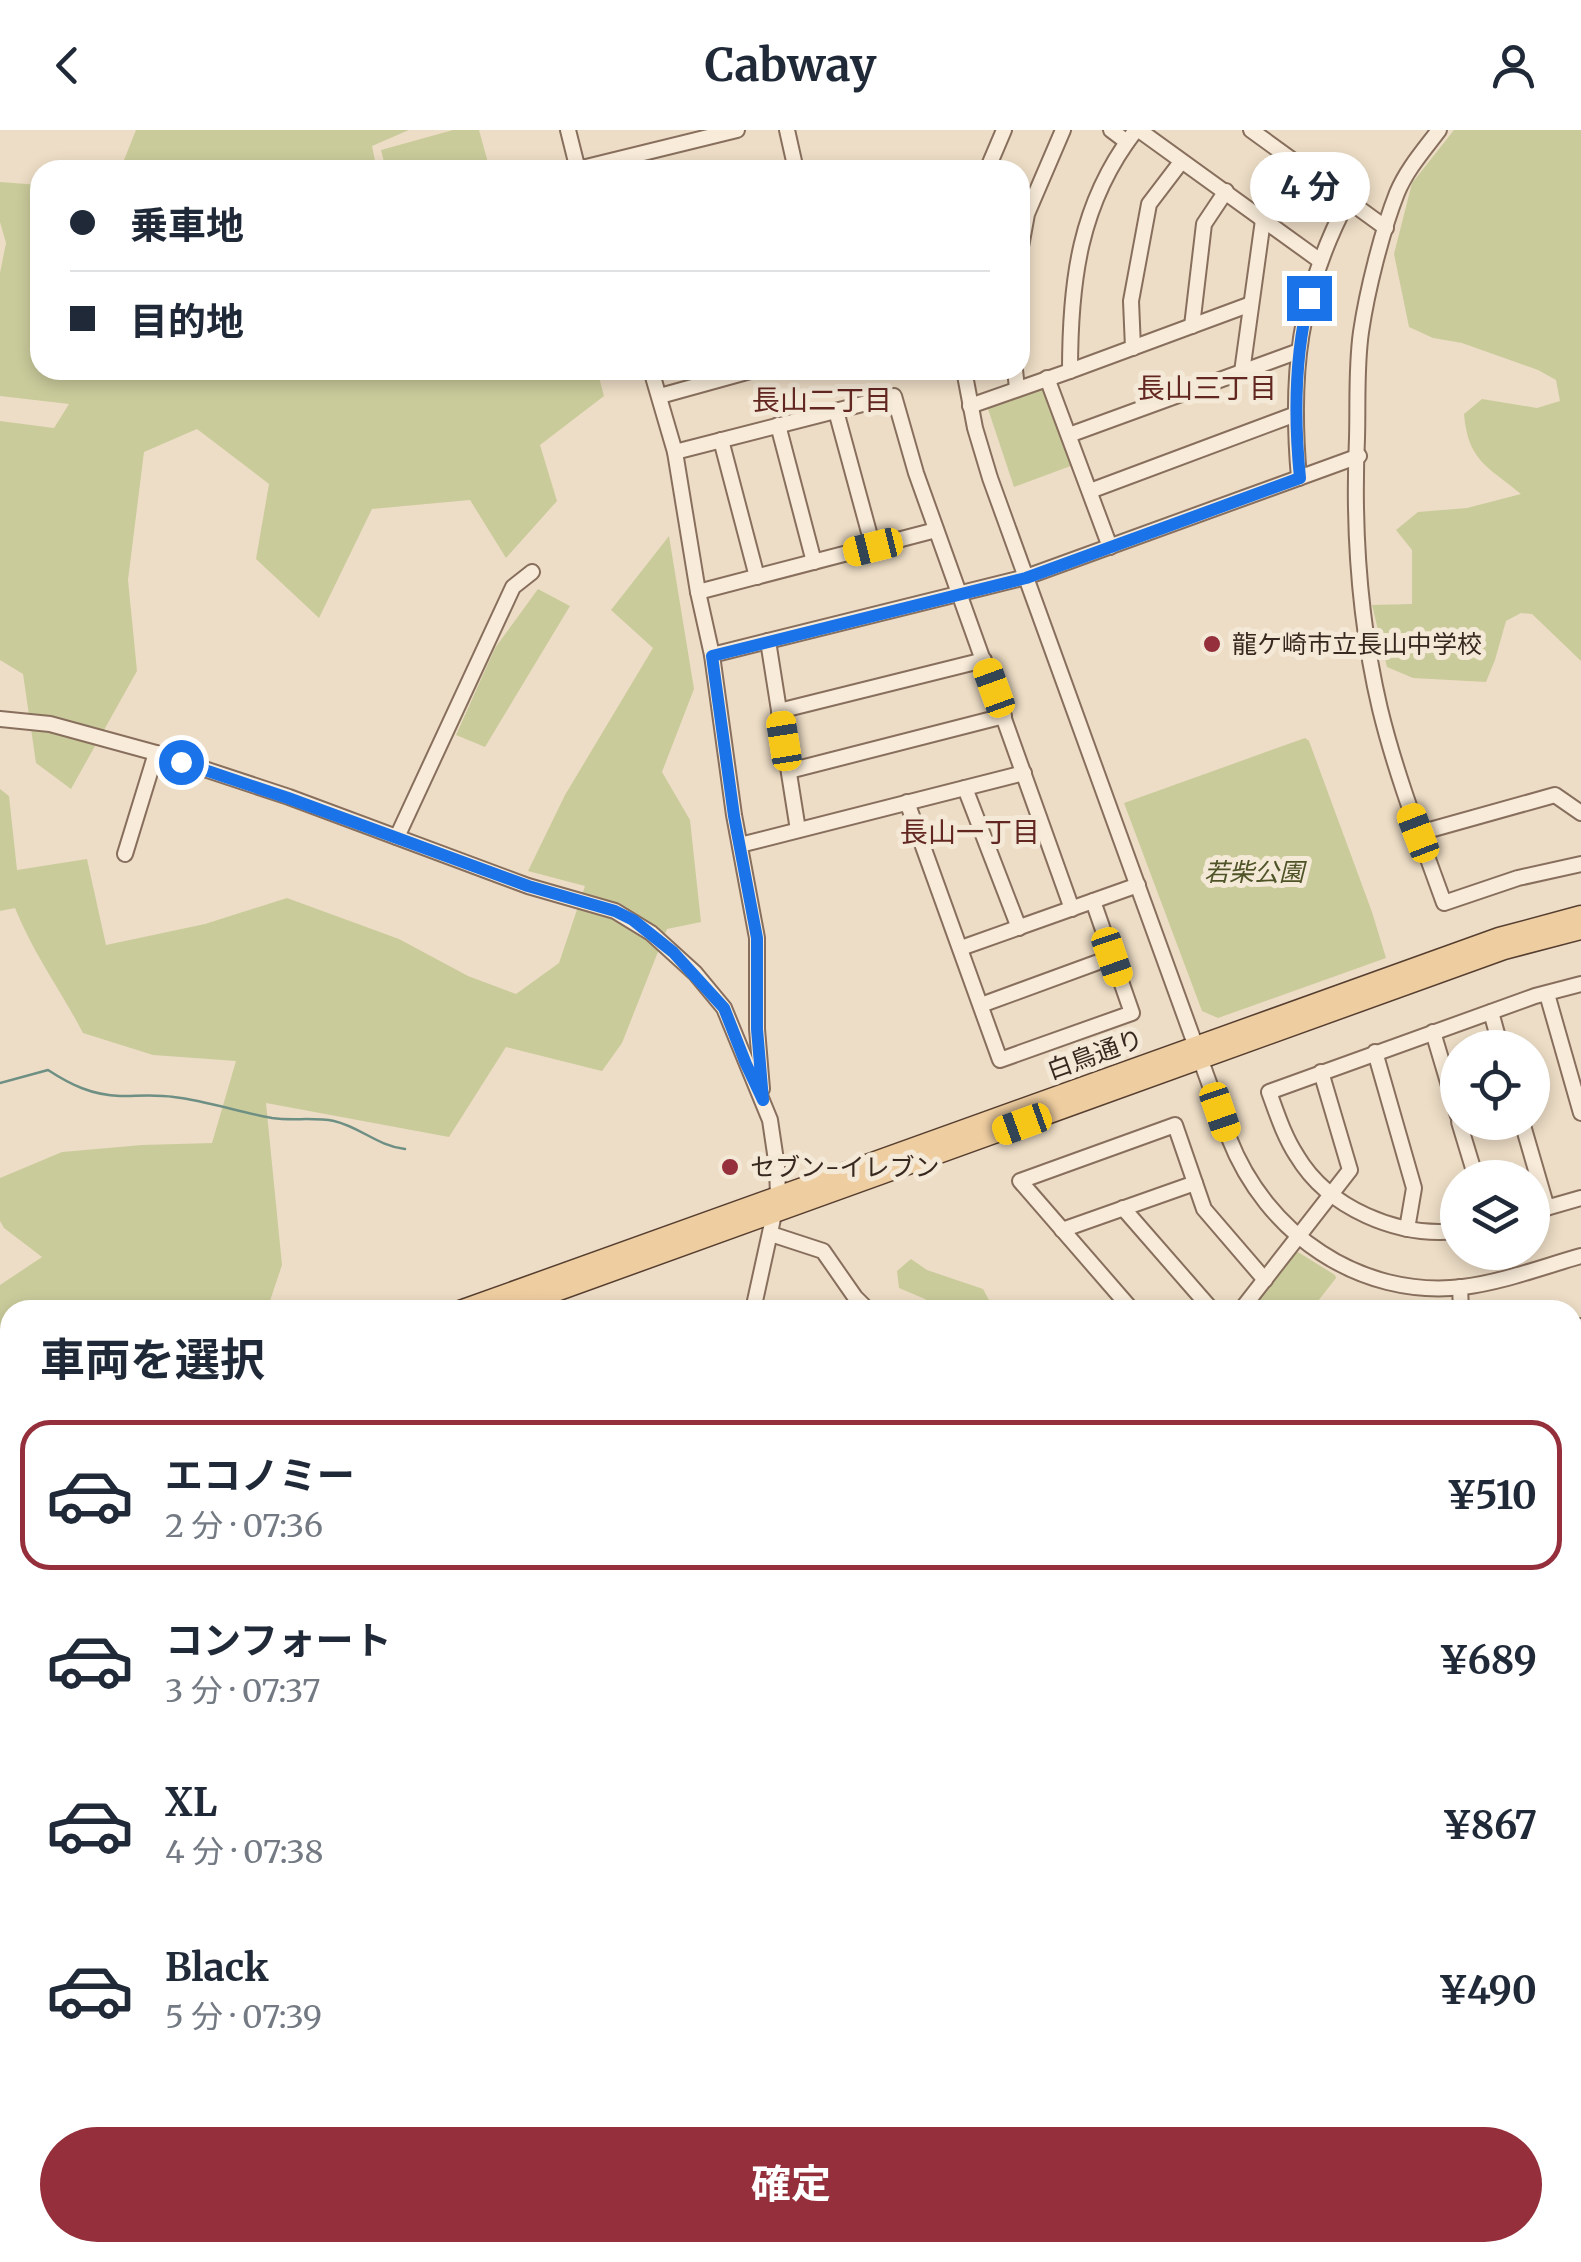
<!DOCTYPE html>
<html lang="ja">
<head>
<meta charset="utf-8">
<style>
	:root { --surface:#fff; --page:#f6f6f7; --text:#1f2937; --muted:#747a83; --line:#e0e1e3; --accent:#942f3b }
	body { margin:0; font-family:Merriweather,"Noto Sans JP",serif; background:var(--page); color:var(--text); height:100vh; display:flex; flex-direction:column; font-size:38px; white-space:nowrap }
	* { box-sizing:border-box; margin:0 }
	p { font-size:32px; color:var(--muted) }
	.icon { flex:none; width:55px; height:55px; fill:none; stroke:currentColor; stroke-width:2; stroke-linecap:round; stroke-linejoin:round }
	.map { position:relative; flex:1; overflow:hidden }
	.drawer { position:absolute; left:0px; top:1170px; width:1582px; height:962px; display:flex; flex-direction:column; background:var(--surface); border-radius:30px 30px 0 0; box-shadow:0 5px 15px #0003 }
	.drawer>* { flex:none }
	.hud { position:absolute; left:30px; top:30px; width:1000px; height:220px; border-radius:30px; box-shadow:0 5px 15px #0003; display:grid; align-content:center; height:220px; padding:0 40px; background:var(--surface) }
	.controls { position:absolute; left:1440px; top:900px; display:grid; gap:20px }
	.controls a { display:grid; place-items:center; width:110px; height:110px; border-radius:50%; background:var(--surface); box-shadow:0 5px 15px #0003; font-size:50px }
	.end { position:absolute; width:45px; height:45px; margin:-22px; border:12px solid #1a73e8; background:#fff; box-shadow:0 0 0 5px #fff }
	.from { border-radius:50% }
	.bubble { position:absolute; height:70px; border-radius:35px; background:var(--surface); box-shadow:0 5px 15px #0003; font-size:32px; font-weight:700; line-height:70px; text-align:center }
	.car { position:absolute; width:30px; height:60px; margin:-30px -15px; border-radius:12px; box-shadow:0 0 8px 2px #0007; background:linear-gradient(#f5c518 24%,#345 0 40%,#f5c518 0 76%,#345 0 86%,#f5c518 0) }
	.hud b { display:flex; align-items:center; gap:35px; height:95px; font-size:38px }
	.hud b+b { border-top:2px solid var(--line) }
	.hud i { width:25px; height:25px; background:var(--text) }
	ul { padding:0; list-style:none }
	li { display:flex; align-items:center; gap:30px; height:150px; margin:0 20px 15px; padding:0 20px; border:5px solid transparent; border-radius:30px }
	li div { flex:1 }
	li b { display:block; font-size:38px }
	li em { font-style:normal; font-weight:700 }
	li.selected { border-color:var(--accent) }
	li>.icon { width:90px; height:90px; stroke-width:1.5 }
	h2 { padding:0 40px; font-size:45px; line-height:120px }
	.action { display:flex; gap:20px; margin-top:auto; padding:20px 40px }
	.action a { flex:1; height:115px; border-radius:60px; background:var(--accent); color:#fff; font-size:40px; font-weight:700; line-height:115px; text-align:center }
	header { display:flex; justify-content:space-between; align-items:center; height:130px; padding:0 40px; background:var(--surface); font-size:45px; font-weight:700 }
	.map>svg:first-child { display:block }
	.green { fill:#cacb9b }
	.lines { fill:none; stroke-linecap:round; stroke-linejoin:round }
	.stream { stroke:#6e8f83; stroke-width:2.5 }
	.minor-casing { stroke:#886f5d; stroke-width:18 }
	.major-casing { stroke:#563e30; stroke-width:21 }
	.minor { stroke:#f8ebd9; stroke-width:14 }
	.major { stroke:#eecda0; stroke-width:18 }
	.route { stroke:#1a73e8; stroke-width:12 }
	.poi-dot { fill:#942f3b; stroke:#f4e8d6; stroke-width:4 }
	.labels { text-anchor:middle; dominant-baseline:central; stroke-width:10; stroke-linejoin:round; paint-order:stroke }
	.poi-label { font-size:25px; fill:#382920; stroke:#f4e8d6; text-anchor:start }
	.park-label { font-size:25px; font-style:italic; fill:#4e5427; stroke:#f4e8d6 }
	.street-label { font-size:25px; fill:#382920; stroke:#f4e8d6 }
	.neighbourhood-label { font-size:28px; fill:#632721; stroke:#f4e8d6 }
</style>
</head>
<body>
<header><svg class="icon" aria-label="back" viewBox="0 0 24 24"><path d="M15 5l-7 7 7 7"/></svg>Cabway<svg class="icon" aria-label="person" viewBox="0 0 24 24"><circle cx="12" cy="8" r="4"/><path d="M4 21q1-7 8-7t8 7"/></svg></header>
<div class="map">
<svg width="1581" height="2132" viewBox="0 0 1581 2132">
	<rect width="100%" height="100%" fill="#edddc6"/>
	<g class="green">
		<polygon points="136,0 409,0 372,16 377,40 120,40"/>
		<polygon points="453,0 479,0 490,40 386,40 381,20"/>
		<path d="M1454,0H1581V531L1532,484L1521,483L1506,491L1495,530L1486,552L1413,548L1387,537L1372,475L1412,474V420L1396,400L1418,382L1467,378L1521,364C1489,337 1468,332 1464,284L1482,269L1537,278L1560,271L1556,250L1538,240L1462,213L1433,208L1409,197L1394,124L1412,53Z"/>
		<polygon points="0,52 40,55 40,240 597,240 604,266 540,315 557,371 506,428 470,370 372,379 319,488 256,429 269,354 197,299 144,322 128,450 137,541 71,659 36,633 23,544 0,530 0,291 54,298 69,274 0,266 0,143 6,113 0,92"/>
		<polygon points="1046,251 1076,334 1014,357 988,279 990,273"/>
		<path d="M669,406L694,559L662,642L690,690L701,792L667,799L622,913L602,941L506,917L449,1007L266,973L282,1135L267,1180H10V1289L0,1285V1155L42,1127L4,1098L0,1091V1048L62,1022L142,1015L212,1013L236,931L153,925L83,903C61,861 33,823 15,778L0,781V659L9,666L17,740L87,729L106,815L205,794L287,768L399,809L468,846L516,864L559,833L585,756L528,741L565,665L653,518L611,480Z"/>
		<polygon points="538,459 570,476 485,617 456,605 495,518"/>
		<polygon points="1305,608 1309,611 1372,782 1386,828 1218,888 1202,881 1124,673"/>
		<polygon points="1298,1122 1335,1145 1336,1148 1311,1180 1268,1180 1259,1173 1258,1166 1292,1123"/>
		<polygon points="911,1129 927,1140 983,1159 990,1172 990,1180 935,1180 925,1169 899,1158 897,1141"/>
		<polygon points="10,1366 10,1494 0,1496 0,1367"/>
		<polygon points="1581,1503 1581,1649 1573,1644 1572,1506"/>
		<polygon points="0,1630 10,1637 10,1811 0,1822"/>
		<polygon points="0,2076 10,2076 10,2122 265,2123 262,2132 0,2132"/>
		<polygon points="810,2123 1106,2123 1096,2132 815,2132"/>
		<polygon points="1123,2123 1258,2123 1262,2132 1134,2132"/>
	</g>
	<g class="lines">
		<path class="stream" d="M0,953L48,940C71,955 92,965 120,966C138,966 155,964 174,967C207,971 239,982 272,988C292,991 314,987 334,991C360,997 378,1016 405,1019"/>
		<defs>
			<g id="minor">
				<polyline points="568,0 578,40"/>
				<polyline points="787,0 796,40"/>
				<polyline points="1111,0 1127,12"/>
				<polyline points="1139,0 1319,130"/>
				<polyline points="1251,0 1386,98"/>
				<path d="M1439,0C1424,20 1407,39 1397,63C1382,101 1367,161 1361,202C1356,237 1358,273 1357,308C1353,399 1359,490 1380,579C1396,645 1421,709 1444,773L1518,748L1581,734"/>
				<polyline points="578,39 737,0"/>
				<polyline points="987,40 1004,0"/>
				<polyline points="1020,122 1027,84 1063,0"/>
				<polyline points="1192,196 1204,94 1226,61"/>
				<polyline points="1133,218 1131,171 1149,74 1181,32"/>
				<polyline points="651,240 675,322 698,462 712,525 734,685 757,808 757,899 762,959"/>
				<path d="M964,240L975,298L990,348L1229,1008C1266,1103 1359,1169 1463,1157C1503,1152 1542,1137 1581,1126"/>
				<polyline points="1015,240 1017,258"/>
				<path d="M1070,241C1070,152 1079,73 1136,0"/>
				<polyline points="1242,242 1263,90"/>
				<polyline points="1047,248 1110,417"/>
				<polyline points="660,266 754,240"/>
				<polyline points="970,276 1070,241 1251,174"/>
				<polyline points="836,281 873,417"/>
				<polyline points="778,295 814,432"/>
				<polyline points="1069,305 1299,221"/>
				<polyline points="721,310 757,447"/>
				<polyline points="675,322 894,266 916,343 1072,779"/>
				<path d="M1299,348C1290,244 1298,165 1348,70"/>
				<polyline points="1090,361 1296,284"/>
				<polyline points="698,462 936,400"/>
				<polyline points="768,511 798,700"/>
				<polyline points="712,525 1026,447 1359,326"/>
				<polyline points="779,581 984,530"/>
				<polyline points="0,589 50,594 156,623 289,667 528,756 615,781 651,803 695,843 724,878 770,990 777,1037 778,1066 753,1180"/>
				<polyline points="789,641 1004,586"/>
				<polyline points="965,658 1019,798"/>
				<polyline points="907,672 1000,930 1132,883 1093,771"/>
				<polyline points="1419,703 1555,665 1581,683"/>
				<polyline points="397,707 513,457 532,442"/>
				<polyline points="740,715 1024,643"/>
				<polyline points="125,724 156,623"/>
				<polyline points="961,818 1138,755"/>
				<polyline points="1547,864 1581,983"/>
				<polyline points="981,875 1112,827"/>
				<polyline points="1491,882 1501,918"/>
				<polyline points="1433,902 1458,986"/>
				<polyline points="1375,922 1414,1058 1407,1099"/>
				<polyline points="1459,992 1476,1048"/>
				<polyline points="1522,992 1547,1078"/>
				<polyline points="1123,1078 1212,1180"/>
				<polyline points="1532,1082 1581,1068"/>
				<polyline points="1062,1100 1195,1053"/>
				<path d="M1458,1101C1398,1108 1328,1078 1297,1026C1284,1006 1277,984 1269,962L1535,866L1581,854"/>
				<polyline points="771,1104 823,1121 855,1167 868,1180"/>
				<polyline points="1460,1157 1461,1180"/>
				<polyline points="1132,1180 1020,1051 1175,995 1204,1079 1265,1150"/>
				<polyline points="1241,1180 1350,1040 1321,942"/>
				<polyline points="1572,1198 1581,1196"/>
				<polyline points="1572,1258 1581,1256"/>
				<polyline points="1572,1331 1581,1327"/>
				<polyline points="1572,1402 1581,1398"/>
				<polyline points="1572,1480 1581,1475"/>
				<polyline points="0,1549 10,1550"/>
				<polyline points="1331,2122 1333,2132"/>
				<polyline points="558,2132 558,2122"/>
			</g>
			<g id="major">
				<polyline points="460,1180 1499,807 1581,785"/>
				<polyline points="506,1180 1504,820 1581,800"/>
				<polyline points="0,1337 10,1334"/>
				<polyline points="0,1353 10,1351"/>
			</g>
		</defs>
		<use href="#minor" class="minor-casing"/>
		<use href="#major" class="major-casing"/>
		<use href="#minor" class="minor"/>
		<use href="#major" class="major"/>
	</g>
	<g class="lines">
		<path class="route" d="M181,632L288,668L528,756L615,781L633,790L673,822L724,878L746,934L763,970L757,899V808L734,686L712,526L1026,448L1300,348C1294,288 1294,228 1309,168"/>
	</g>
	<g class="poi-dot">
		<circle cx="1212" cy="514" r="10"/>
		<circle cx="730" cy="1037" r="10"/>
	</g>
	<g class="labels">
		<g class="poi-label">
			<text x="1232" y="514">龍ケ崎市立長山中学校</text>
			<text x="750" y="1037">セブン-イレブン</text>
		</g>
		<g class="park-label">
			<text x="1254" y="742">若柴公園</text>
		</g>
		<g class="street-label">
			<text transform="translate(1095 924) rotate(-20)">白鳥通り</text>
		</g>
		<g class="neighbourhood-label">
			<text x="1207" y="258">長山三丁目</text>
			<text x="822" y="270">長山二丁目</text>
			<text x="970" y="702">長山一丁目</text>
		</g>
	</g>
</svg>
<div class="controls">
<a><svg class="icon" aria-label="locate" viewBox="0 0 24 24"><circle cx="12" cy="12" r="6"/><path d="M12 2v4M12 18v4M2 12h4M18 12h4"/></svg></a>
<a><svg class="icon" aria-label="layers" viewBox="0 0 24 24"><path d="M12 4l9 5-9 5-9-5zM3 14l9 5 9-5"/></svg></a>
</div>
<i class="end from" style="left:181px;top:632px"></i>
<i class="end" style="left:1309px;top:168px"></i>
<div class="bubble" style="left:1250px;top:22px;width:120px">4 分</div>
<i class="car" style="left:873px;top:417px;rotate:256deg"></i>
<i class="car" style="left:994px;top:558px;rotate:340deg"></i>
<i class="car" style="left:784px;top:611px;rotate:351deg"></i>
<i class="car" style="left:1418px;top:703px;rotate:339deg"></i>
<i class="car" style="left:1112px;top:827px;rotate:161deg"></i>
<i class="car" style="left:1220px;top:982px;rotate:161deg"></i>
<i class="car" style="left:1022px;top:994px;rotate:250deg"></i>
<div class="hud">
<b><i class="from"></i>乗車地</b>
<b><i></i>目的地</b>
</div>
<section class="drawer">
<h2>車両を選択</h2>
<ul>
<li class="selected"><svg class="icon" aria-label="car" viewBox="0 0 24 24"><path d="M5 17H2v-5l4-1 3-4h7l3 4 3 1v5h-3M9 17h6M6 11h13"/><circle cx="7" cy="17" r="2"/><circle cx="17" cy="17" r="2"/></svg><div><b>エコノミー</b><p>2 分 · 07:36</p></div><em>¥510</em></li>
<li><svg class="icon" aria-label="car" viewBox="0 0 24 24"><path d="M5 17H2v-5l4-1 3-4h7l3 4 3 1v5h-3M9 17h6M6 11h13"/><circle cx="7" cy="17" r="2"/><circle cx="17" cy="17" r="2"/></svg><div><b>コンフォート</b><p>3 分 · 07:37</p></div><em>¥689</em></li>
<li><svg class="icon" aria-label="car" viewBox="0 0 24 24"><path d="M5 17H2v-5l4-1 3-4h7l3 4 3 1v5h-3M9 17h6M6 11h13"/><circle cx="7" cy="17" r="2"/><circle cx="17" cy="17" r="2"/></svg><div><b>XL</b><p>4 分 · 07:38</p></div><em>¥867</em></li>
<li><svg class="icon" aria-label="car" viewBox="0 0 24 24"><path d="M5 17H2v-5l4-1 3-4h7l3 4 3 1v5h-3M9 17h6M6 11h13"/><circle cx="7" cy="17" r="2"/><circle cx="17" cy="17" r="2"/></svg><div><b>Black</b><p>5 分 · 07:39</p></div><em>¥490</em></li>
</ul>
<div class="action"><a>確定</a></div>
</section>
</div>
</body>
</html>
